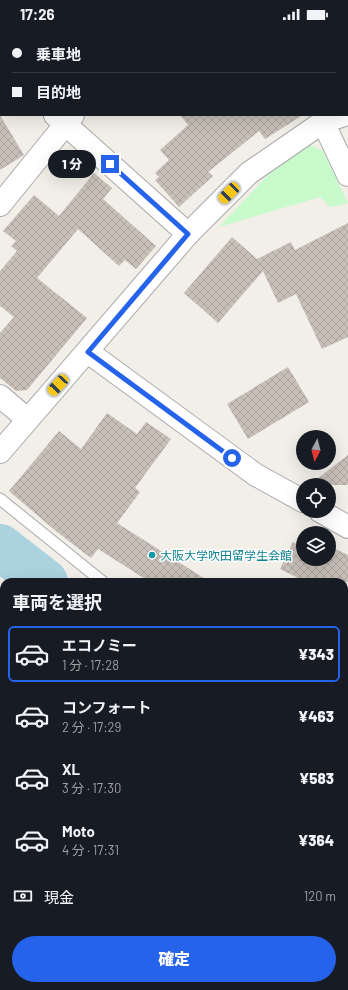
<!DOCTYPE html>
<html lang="ja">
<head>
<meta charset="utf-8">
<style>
	:root { --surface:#171b24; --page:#242831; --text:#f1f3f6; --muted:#9ea1a6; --line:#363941; --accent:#2563eb }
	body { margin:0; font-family:Barlow,"Noto Sans JP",sans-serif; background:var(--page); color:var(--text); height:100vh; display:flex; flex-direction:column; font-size:15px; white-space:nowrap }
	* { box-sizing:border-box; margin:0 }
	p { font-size:13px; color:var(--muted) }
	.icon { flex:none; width:22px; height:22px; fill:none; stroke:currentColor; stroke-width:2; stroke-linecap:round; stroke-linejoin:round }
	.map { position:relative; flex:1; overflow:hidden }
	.details { position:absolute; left:0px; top:550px; width:348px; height:412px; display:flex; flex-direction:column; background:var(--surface); border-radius:12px 12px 0 0; box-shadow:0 4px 16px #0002 }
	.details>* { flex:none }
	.banner { position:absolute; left:0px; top:0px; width:348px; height:88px; box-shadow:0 4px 16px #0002; display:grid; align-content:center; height:88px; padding:0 12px; background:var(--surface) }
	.needle { width:26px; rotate:187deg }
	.tools { position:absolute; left:296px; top:402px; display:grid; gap:8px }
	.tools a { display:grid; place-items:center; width:40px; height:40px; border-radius:50%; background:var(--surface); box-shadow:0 4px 16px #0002; font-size:20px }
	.end { position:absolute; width:18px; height:18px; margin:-9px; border:5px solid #2563eb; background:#fff; box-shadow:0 0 0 2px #fff }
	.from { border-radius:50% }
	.bubble { position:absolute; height:28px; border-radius:14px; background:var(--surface); box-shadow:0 4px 16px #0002; font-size:13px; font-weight:800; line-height:28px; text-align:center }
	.car { position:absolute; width:12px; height:24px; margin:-12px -6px; border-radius:5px; box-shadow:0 0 3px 1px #0007; background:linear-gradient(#f5c518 24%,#345 0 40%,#f5c518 0 76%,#345 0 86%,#f5c518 0) }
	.banner b { display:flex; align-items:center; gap:14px; height:38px; font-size:15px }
	.banner b+b { border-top:1px solid var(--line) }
	.banner i { width:10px; height:10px; background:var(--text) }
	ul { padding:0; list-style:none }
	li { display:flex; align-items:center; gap:12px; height:56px; margin:0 8px 6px; padding:0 4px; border:2px solid transparent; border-radius:6px }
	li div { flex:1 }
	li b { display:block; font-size:15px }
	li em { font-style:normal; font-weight:800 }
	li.on { border-color:var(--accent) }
	li>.icon { width:36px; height:36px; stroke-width:1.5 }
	h2 { padding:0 12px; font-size:18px; line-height:48px }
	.pay { display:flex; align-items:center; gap:10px; height:44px; padding:0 12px; font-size:15px }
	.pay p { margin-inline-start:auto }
	.primary-button { display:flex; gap:8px; margin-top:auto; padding:8px 12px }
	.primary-button a { flex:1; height:46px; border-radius:24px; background:var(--accent); color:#fff; font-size:16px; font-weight:800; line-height:46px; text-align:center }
	.status { display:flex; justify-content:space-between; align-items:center; height:28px; padding:0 20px; background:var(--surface); direction:ltr }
	.status svg { height:11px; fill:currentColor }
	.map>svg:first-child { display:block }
	.park { fill:#c8facc }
	.parking { fill:#e2e2e2 }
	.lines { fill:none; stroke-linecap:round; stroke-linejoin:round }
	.river { stroke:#aad3df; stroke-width:46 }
	.building { fill:url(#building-cross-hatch) }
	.lane-casing { stroke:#a9a9a9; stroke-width:13 }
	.street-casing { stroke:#a9a9a9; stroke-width:24 }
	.secondary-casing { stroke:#707d05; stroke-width:24 }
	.lane { stroke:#fff; stroke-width:11 }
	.street { stroke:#fff; stroke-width:22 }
	.secondary { stroke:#f7fabf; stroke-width:22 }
	.route { stroke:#2563eb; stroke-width:5 }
	.culture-dot { fill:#0f9aa8; stroke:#fff; stroke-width:1.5 }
	.labels { text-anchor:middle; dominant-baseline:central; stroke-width:3; stroke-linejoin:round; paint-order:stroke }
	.culture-label { font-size:12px; fill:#0d838f; stroke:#fff; text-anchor:start }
</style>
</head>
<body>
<div class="status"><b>17:26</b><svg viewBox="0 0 49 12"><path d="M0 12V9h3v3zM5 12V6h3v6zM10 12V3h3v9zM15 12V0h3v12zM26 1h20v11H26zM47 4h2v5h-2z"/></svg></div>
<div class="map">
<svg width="348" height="962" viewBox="0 0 348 962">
	<defs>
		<pattern id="building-cross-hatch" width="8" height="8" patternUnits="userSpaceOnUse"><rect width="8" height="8" fill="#c7bfb8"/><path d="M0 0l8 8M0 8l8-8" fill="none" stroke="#aba49e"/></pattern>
	</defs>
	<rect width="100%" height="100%" fill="#f2efe9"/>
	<polygon class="park" points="310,117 323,123 348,175 330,179 320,169 219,199 271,144"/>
	<polygon class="parking" points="42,958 259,958 265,962 38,962"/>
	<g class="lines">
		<g class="river">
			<polyline points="0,519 45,554"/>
			<polyline points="344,766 348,767"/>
		</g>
	</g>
	<g class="building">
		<polygon points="0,87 24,127 0,142"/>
		<polygon points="180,87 303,87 265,111 259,103 208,144 213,148 179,179 155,152 159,149 155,145 169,132 160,122 188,97"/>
		<polygon points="94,145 112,160 103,171 156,218 136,241 125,232 119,238 78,201 37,250 87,290 27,362 16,363 0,350 0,305 14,289 0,278 0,243 17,223 11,218 16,213 3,203 34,167 59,188"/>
		<polygon points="348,195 348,309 322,321 296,266 278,275 263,243 218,295 184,265 232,209 257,231 291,214 295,222"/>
		<polygon points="288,339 309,374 248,411 227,376"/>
		<polygon points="107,385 137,406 146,394 171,411 135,460 140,464 117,495 210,554 150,554 98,521 91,530 57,504 9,463 59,403 81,421"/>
		<polygon points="348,427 348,457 309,457"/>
		<polygon points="303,506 303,531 329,531 329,518 348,527 348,554 306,554 280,541 293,514 298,517"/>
	</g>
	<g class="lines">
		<defs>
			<g id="lane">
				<polyline points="0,471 103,554"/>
				<polyline points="344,621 348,624"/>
				<polyline points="344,717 348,718"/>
				<polyline points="0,890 4,883"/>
				<polyline points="344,949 348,945"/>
				<polyline points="27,962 30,958"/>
				<polyline points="330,962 335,958"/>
			</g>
			<g id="street">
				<polyline points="201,1 203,0"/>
				<polyline points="0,41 1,42"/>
				<polyline points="55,87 188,206"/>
				<polyline points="323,94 348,147"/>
				<polyline points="0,177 73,87"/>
				<polyline points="88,324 256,447 303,473"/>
				<polyline points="0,368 27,391"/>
				<polyline points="0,424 188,206 249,145 323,94 344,87"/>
				<polyline points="320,483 348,499"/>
			</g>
			<g id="secondary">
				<polyline points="0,682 4,684"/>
				<polyline points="344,813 348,814"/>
			</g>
		</defs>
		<use href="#lane" class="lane-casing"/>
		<use href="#street" class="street-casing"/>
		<use href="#secondary" class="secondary-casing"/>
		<use href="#lane" class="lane"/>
		<use href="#street" class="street"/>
		<use href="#secondary" class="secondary"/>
	</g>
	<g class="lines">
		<polyline class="route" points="110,136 188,206 88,324 232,430"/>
	</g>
	<circle class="culture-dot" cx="152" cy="527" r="4"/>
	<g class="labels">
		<g class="culture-label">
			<text x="160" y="527">大阪大学吹田留学生会館</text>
		</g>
	</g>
</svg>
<div class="tools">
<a><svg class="needle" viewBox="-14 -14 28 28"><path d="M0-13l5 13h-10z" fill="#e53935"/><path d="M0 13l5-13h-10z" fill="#9ea1a6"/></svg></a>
<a><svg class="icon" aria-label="locate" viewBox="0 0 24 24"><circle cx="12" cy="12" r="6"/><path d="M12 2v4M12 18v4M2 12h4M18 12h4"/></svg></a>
<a><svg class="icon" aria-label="layers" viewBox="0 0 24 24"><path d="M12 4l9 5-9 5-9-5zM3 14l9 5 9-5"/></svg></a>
</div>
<i class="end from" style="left:232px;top:430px"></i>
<i class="end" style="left:110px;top:136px"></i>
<div class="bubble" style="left:48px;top:122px;width:48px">1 分</div>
<i class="car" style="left:229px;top:165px;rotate:225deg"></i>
<i class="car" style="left:58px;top:357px;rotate:223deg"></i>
<div class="banner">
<b><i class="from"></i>乗車地</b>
<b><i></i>目的地</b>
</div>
<section class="details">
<h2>車両を選択</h2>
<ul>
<li class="on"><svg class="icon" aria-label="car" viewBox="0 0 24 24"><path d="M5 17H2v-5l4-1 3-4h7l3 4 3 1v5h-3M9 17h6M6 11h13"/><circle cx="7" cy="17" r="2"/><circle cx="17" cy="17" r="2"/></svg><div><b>エコノミー</b><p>1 分 · 17:28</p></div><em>¥343</em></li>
<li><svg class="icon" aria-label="car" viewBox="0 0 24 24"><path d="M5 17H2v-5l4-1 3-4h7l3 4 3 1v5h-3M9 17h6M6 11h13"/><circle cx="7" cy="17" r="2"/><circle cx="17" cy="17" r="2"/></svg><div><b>コンフォート</b><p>2 分 · 17:29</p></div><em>¥463</em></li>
<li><svg class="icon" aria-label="car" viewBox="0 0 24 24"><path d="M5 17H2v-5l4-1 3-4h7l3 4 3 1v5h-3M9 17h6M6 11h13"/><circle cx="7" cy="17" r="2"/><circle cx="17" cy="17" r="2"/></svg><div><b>XL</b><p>3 分 · 17:30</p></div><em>¥583</em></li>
<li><svg class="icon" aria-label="car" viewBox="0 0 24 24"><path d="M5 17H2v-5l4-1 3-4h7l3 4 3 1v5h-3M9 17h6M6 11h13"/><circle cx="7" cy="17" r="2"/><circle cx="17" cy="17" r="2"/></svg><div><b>Moto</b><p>4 分 · 17:31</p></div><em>¥364</em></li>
</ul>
<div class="pay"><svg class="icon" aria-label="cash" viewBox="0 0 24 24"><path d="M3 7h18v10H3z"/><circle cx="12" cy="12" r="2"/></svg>現金<p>120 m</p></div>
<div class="primary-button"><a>確定</a></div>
</section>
</div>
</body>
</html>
